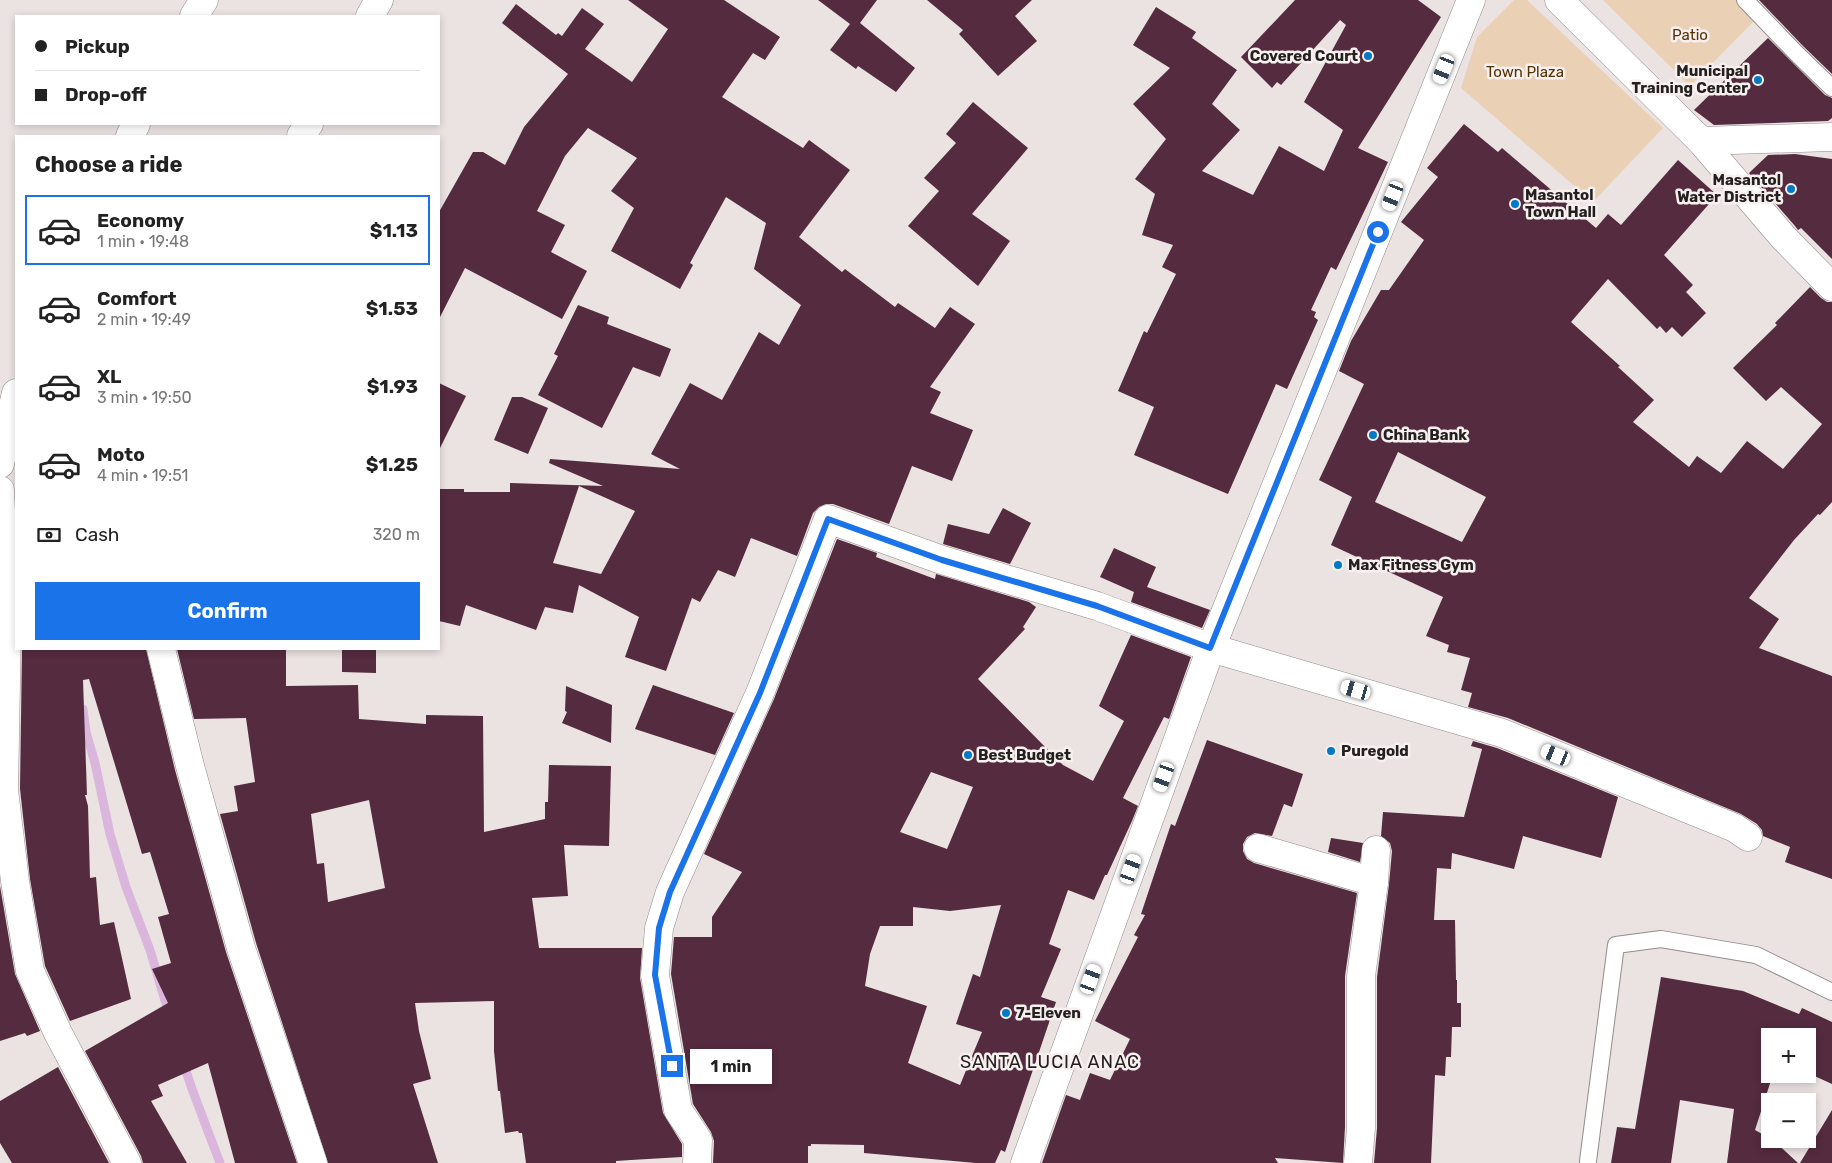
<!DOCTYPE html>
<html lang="en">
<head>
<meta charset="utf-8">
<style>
	:root { --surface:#fff; --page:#f2f2f2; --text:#222; --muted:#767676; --line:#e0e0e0; --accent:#1a73e8 }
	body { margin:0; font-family:Rubik,sans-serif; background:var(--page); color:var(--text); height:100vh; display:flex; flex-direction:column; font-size:19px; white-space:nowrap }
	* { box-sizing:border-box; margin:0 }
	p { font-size:16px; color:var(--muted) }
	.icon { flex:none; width:28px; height:28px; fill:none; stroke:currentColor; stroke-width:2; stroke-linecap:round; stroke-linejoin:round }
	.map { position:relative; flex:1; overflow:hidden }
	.drawer { position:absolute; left:15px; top:135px; width:425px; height:515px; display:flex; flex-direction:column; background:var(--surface); border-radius:0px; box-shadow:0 2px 8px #0003 }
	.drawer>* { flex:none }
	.banner { position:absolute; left:15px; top:15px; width:425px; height:110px; border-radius:0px; box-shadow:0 2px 8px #0003; display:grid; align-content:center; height:110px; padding:0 20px; background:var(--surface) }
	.tools { position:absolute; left:1761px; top:1028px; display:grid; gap:10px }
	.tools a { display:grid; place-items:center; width:55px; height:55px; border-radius:0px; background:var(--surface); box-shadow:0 2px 8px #0003; font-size:25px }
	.end { position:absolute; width:22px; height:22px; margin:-11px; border:6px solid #1a73e8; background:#fff; box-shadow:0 0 0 2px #fff }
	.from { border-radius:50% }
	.bubble { position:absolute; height:35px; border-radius:0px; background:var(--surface); box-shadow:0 2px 8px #0003; font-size:16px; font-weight:700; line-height:35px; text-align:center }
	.car { position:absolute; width:15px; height:30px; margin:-15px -8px; border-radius:6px; box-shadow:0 0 4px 1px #0007; background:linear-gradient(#fff 24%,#345 0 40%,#fff 0 76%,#345 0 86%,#fff 0) }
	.banner b { display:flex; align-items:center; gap:18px; height:48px; font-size:19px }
	.banner b+b { border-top:1px solid var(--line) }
	.banner i { width:12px; height:12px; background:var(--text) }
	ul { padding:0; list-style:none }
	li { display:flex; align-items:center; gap:15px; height:70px; margin:0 10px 8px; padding:0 10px; border:2px solid transparent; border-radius:0px }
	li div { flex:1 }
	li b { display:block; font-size:19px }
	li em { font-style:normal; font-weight:700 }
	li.selected { border-color:var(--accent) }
	li>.icon { width:45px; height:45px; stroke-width:1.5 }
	h2 { padding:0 20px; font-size:22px; line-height:60px }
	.pay { display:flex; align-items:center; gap:12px; height:55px; padding:0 20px; font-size:19px }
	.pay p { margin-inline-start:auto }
	.button { display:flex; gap:10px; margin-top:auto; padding:10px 20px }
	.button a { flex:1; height:58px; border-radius:0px; background:var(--accent); color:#fff; font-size:20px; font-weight:700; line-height:58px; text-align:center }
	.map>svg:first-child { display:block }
	.green { fill:#ead1b6 }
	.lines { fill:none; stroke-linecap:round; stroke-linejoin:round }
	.stream { stroke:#dab6dd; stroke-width:9 }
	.building { fill:#542b3f; fill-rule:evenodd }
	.service-casing { stroke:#948c8c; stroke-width:18 }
	.minor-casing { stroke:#948c8c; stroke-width:29 }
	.tertiary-casing { stroke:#948c8c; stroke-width:29 }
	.secondary-casing { stroke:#948c8c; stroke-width:29 }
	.service { stroke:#fff; stroke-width:16 }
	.minor { stroke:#fff; stroke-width:28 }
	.tertiary { stroke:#fff; stroke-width:28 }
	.secondary { stroke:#fff; stroke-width:28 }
	.route { stroke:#1a73e8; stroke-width:6 }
	.poi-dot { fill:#007ac4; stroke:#f8efef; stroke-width:2 }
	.labels { text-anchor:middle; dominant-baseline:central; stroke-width:5; stroke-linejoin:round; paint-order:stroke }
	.park-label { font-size:15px; fill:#553200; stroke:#f8efef }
	.poi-label { font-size:15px; font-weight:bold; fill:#242020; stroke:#f8efef; text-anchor:start }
	.quarter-label { font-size:18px; letter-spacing:1px; fill:#242020; stroke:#f8efef }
</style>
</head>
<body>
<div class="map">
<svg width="1832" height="1163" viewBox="0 0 1832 1163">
	<rect width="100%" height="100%" fill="#ebe2e2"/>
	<g class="green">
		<polygon points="1514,0 1527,0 1663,128 1593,202 1461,88 1477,37"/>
		<polygon points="1603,0 1737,0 1756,19 1690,86"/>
	</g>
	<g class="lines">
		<g class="stream">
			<polyline points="83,709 86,732 95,763 110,834 126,887 150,950 169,1014"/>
			<polyline points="183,1062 192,1089 220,1163"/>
		</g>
	</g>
	<g class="building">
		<path d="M628,0H724L780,37L765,60L753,53L722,97L803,148L809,140L850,170L799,237L842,272L845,269L895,307L898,303L935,328L950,307L975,324L930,387L941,392L930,413L973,430L952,481L912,466L889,524L833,504H826L819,507L813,513L797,556L751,538L735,577L718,570L700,602L692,598L666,671L625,657L639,617L579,585L573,613L545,607L536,630L466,605L460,626L439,621L440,489H464V492H510V483L603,486L549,463L550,459L680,469L651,454L690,383L722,400L759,332L779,345L801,305L754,269L766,223L726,197L690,263L693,265L680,289L611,251L634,208L611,191L637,158L588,128L565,156L537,211L565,225L551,252L587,271L562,319L465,268L439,319V212L473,152H483L505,165L524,127L568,74L502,23L516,4L556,35L558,33L562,36L582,8L604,24L585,49L632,82L668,29ZM579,486L635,511L601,574L553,563Z"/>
		<polygon points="818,0 877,0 860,23 915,68 896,92 858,66 856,69 830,50 850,24"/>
		<polygon points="927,0 1032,0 1015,16 1037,41 998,76 959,34 963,30"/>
		<polygon points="1295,0 1418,0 1441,17 1358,148 1388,162 1336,270 1331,267 1311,310 1316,312 1314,317 1318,320 1287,389 1276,384 1228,494 1134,455 1154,407 1118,391 1144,331 1147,333 1176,274 1162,267 1173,245 1142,235 1155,194 1135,179 1166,139 1133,104 1170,68 1133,45 1156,7 1196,32 1192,38 1237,70 1212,104 1240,130 1202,171 1253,195 1279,146 1324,171 1343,130 1304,102 1346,25 1340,20 1281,85 1277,82 1272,88 1241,57"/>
		<polygon points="1759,0 1832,0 1832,74 1803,46"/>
		<polygon points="1768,38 1825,95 1832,98 1832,118 1828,121 1714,125 1694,110"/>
		<polygon points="973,102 1028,148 972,214 1010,241 978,286 908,226 939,191 924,178 956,143 946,134"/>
		<path d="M1464,124L1498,152L1502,148L1596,228L1608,214L1621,225L1678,160L1717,195L1664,255L1693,285L1686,292L1706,313L1682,337L1672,327L1666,333L1660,326L1657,329L1608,279L1571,322L1620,366L1618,367L1654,400L1633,422L1689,467L1697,456L1721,473L1747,441L1783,469L1822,424L1781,387L1766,401L1733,368L1777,325L1775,323L1810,287L1821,298L1827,302H1832V502L1820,515L1818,514L1794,540L1749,598L1779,619L1759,648L1832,676V879L1785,862L1790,847L1763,836L1762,830L1757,824L1741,814L1508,718L1468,707L1472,693L1461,690L1470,658L1447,652L1449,645L1426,636L1443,597L1331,545L1352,497L1319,480L1364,384L1339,371L1351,341L1381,290H1389L1424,240L1401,222L1438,177L1427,168ZM1398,452L1486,497L1462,542L1375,502Z"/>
		<polygon points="1795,154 1832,159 1832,259 1801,228 1798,230 1795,226 1749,173 1768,155"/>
		<polygon points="578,305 609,317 607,324 671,349 660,377 633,367 602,428 538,395 558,356 554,354"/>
		<polygon points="439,383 466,396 439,450"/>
		<polygon points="512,397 522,397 548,408 528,454 494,440"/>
		<polygon points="1003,508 1031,523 1010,564 943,544 948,524 989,534"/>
		<path d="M837,539L877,553L876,557L935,579L936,574L1029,602L1036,607L1023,627L1025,629L978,679L1063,765L1093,781L1124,721L1099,706L1131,635L1191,657L1169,719L1164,717L1123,798L1138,806L1132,821L1107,875H1105L1094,900L1068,890L1049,944L1061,949L1041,997L1056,1002L1005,1152L1001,1150L995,1163H976L864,1153V1145L811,1144V1146H808V1163H713L714,1141L711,1132L693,1104L671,974L674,937H712V917L742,872L704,854L774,699ZM931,772L973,787L947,849L900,832ZM1001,905L980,977L973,974L956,1024L982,1032L960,1085L908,1063L927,1006L865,986L870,954L880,926H913V907L950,911Z"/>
		<polygon points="1114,548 1156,567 1147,587 1210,610 1202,628 1131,602 1134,592 1100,577"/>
		<polygon points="22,649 146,649 175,770 226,952 297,1163 235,1163 208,1063 158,1085 163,1096 151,1101 187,1163 143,1163 141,1156 85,1051 168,1003 152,969 171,963 158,917 169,914 150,852 142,854 89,679 83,680 87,795 85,795 88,806 90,878 96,877 100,925 114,922 131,999 70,1021 45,966 30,879 20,789"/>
		<path d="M177,649H286V686L358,685L359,719L426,724V715L483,716L484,832L545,819V802H548L549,765L611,766L609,846L564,845L568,896L532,898L539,948H642L640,978L663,1113L682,1144V1157L631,1160L616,1161V1163H526L522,1133H519L518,1131L505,1133L500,1091H498L494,1051V1001L415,1003L419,1031L431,1079L413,1084L438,1163H328L256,943L220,814L238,811L234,786L255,782L246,718L194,719ZM369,800L385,888L328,902L324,863L317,864L311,814Z"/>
		<polygon points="342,649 376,649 376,673 342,672"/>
		<polygon points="653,685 734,713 715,755 635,729"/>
		<polygon points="566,686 612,705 611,743 562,723 567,712 565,711"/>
		<polygon points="1207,740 1303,774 1292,807 1284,804 1272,836 1255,833 1247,837 1243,844 1243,851 1247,859 1254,863 1357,893 1345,976 1345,1127 1343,1163 1275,1158 1278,1163 1042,1163 1066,1095 1080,1100 1090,1073 1110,1080 1130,1039 1095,1021 1138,937 1134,935 1145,915 1141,914 1171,824 1175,826"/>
		<polygon points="1473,741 1497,748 1618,797 1601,858 1523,836 1514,869 1452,853 1451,869 1437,868 1434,920 1455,920 1456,980 1457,980 1457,1003 1461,1003 1461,1027 1452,1027 1451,1057 1446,1057 1445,1076 1435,1075 1431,1163 1374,1163 1377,1128 1377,977 1389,884 1392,851 1390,843 1381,836 1383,812 1464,817 1482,749 1471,746"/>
		<polygon points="1331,838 1363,843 1360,862 1328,852"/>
		<polygon points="0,886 15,974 40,1031 27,1036 25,1033 0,1041"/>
		<polygon points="1661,977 1743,991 1799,1014 1802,1008 1832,1022 1832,1084 1808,1073 1808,1036 1770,1036 1770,1074 1773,1074 1755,1130 1773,1140 1798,1163 1727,1163 1734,1109 1680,1100 1671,1163 1611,1163 1617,1127 1635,1129"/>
		<polygon points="58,1067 109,1163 12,1163 0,1143 0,1101"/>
		<polygon points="1832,1110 1832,1163 1800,1163"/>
	</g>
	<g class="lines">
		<defs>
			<g id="service">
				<polyline points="1745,0 1796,53 1832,88"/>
				<polyline points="1588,1161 1616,945 1661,939 1756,955 1832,992"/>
			</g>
			<g id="minor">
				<polyline points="194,16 204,0"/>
				<polyline points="130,136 136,124"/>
				<polyline points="1701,141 1832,137"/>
				<polyline points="0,464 16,393"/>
				<polyline points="0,490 7,629 4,790 15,881 30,971 58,1033 127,1163"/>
				<polyline points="1258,848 1374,882"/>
				<polyline points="697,1163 698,1140 678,1110 655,975 659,928 670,892 760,693 828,519 942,560 1097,606 1211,648 1502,733 1735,828 1748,837"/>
				<polyline points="1358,1163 1361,1128 1361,976 1374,882 1376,850"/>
			</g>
			<g id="tertiary">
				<polyline points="370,16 379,0"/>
				<polyline points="301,136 309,124"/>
				<polyline points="161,649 190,766 241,948 313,1163"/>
				<polyline points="1025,1163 1211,648 1471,0"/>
			</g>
			<polyline id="secondary" points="1559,0 1701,141 1783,237 1832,287"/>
		</defs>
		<use href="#service" class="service-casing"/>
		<use href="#minor" class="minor-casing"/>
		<use href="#tertiary" class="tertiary-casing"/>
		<use href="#secondary" class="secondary-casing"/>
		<use href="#service" class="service"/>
		<use href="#minor" class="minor"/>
		<use href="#tertiary" class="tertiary"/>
		<use href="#secondary" class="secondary"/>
	</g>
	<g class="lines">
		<polyline class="route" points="672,1066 655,975 659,928 670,892 760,693 828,519 942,560 1097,606 1210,648 1378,232"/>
	</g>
	<g class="poi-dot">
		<circle cx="1368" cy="56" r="5"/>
		<circle cx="1758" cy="80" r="5"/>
		<circle cx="1791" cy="189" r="5"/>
		<circle cx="1515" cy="204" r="5"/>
		<circle cx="1373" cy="435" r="5"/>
		<circle cx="1338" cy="565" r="5"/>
		<circle cx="1331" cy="751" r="5"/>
		<circle cx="968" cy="755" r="5"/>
		<circle cx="1006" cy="1013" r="5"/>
	</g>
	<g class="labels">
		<g class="park-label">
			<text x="1690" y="35">Patio</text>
			<text x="1525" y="72">Town Plaza</text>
		</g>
		<g class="poi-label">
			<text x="1358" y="56" text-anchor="end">Covered Court</text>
			<text x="1748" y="71" text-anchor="end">Municipal<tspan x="1748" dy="17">Training Center</tspan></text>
			<text x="1781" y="180" text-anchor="end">Masantol<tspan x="1781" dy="17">Water District</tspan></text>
			<text x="1525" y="195">Masantol<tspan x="1525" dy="17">Town Hall</tspan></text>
			<text x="1383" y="435">China Bank</text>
			<text x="1348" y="565">Max Fitness Gym</text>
			<text x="1341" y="751">Puregold</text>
			<text x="978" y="755">Best Budget</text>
			<text x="1016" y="1013">7-Eleven</text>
		</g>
		<g class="quarter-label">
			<text x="1050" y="1062">SANTA LUCIA ANAC</text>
		</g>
	</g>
</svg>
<div class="tools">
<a>+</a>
<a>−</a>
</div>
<i class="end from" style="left:1378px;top:232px"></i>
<i class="end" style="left:672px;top:1066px"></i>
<div class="bubble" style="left:690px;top:1049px;width:82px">1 min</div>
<i class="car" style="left:1444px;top:69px;rotate:202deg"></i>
<i class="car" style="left:1393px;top:196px;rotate:202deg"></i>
<i class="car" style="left:1356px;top:690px;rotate:286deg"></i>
<i class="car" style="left:1556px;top:755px;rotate:292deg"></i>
<i class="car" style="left:1164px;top:777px;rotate:200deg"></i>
<i class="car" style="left:1131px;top:869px;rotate:20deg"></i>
<i class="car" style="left:1091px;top:979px;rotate:20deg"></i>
<div class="banner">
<b><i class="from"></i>Pickup</b>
<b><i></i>Drop-off</b>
</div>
<section class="drawer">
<h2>Choose a ride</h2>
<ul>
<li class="selected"><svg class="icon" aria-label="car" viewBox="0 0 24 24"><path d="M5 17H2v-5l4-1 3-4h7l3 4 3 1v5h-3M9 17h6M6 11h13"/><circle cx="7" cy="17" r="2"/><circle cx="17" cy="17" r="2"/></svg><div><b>Economy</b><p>1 min · 19:48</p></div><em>$1.13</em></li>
<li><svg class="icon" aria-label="car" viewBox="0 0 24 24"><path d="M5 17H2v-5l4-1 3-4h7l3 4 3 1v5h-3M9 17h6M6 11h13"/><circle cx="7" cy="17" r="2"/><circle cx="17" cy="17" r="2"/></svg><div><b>Comfort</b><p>2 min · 19:49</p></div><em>$1.53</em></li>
<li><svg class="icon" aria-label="car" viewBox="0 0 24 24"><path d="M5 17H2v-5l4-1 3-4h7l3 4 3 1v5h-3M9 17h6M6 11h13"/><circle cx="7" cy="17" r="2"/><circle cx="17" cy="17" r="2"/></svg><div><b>XL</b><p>3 min · 19:50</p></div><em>$1.93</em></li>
<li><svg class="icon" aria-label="car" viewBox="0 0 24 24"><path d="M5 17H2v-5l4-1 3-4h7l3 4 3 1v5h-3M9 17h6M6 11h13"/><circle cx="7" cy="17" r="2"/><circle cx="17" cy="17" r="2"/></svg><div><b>Moto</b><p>4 min · 19:51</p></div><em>$1.25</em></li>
</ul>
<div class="pay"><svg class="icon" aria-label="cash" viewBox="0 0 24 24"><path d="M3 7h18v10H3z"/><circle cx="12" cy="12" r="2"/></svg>Cash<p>320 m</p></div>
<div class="button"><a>Confirm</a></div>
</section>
</div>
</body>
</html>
